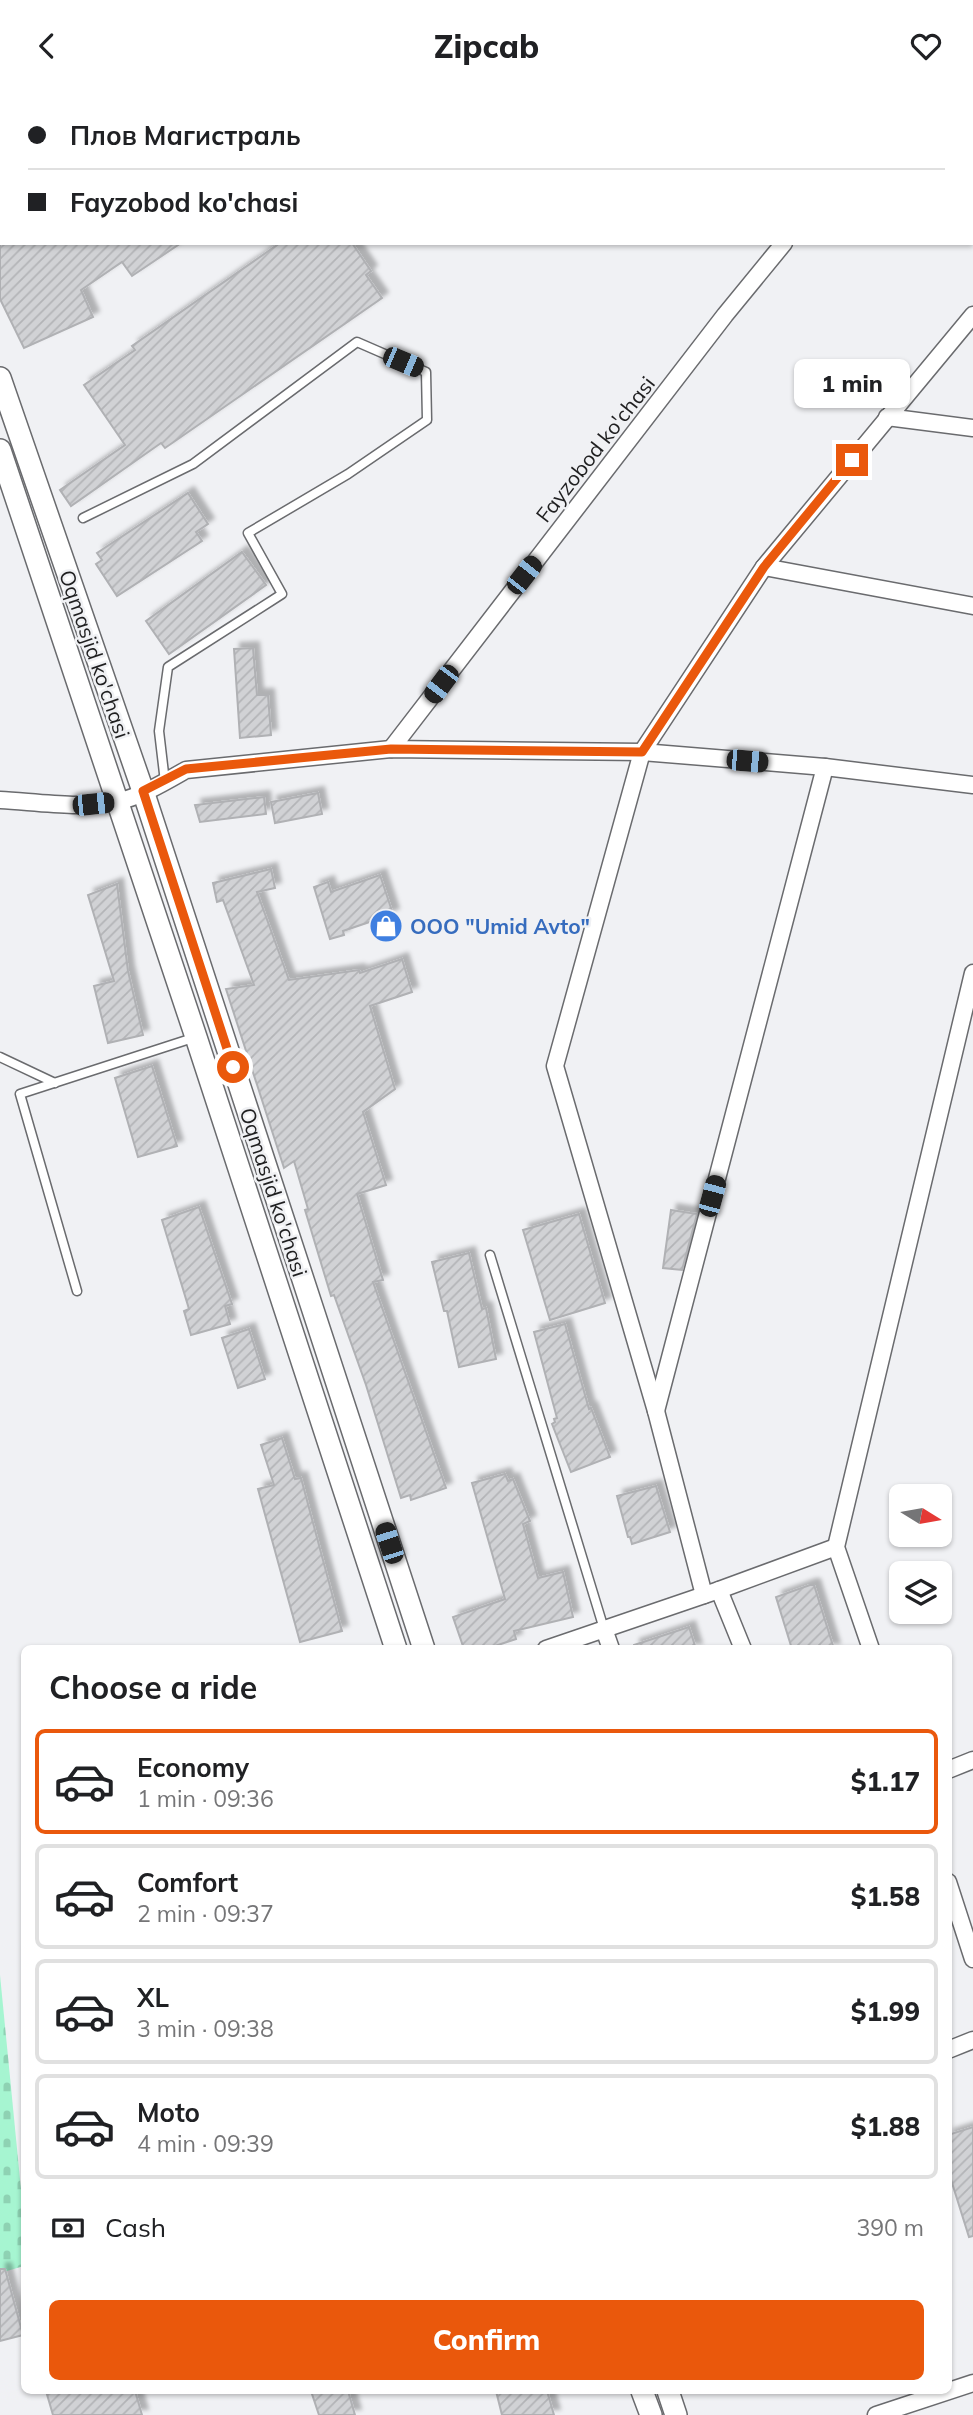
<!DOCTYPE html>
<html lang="en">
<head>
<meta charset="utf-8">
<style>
	:root { --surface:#fff; --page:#f2f2f2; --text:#202124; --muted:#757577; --line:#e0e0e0; --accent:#ea580c }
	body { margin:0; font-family:Mulish,sans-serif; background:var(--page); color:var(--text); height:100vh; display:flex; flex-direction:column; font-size:26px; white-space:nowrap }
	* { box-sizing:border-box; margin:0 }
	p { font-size:23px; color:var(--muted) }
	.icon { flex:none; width:38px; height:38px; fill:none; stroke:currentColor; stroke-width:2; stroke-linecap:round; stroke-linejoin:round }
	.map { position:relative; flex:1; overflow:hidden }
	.drawer { position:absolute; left:21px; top:1554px; width:931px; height:749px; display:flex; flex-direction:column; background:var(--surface); border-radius:10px; box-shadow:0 2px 5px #0004 }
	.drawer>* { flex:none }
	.top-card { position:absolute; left:0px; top:0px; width:973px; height:154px; box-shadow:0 2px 5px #0004; display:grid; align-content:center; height:154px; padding:0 28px; background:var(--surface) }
	.needle { width:46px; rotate:101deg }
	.tools { position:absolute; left:889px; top:1393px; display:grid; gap:14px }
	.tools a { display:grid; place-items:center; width:63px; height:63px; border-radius:10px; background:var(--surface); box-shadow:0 2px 5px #0004; font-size:35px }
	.end { position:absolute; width:32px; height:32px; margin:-16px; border:9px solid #ea580c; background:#fff; box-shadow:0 0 0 4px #fff }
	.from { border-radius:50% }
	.bubble { position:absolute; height:49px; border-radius:10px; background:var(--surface); box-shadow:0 2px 5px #0004; font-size:23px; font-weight:800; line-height:49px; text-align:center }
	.car { position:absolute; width:21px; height:42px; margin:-21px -10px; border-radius:9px; box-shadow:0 0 5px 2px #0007; background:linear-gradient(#222 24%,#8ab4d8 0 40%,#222 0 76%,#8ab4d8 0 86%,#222 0) }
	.top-card b { display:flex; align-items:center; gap:24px; height:66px; font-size:26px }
	.top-card b+b { border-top:2px solid var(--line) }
	.top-card i { width:18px; height:18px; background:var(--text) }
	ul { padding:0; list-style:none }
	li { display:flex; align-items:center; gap:21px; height:105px; margin:0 14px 10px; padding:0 14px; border:4px solid var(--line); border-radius:10px }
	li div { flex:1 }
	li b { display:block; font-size:26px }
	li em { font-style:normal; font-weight:800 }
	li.on { border-color:var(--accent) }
	li>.icon { width:63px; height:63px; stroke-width:1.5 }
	h2 { padding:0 28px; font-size:32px; line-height:84px }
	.pay { display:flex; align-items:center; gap:18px; height:77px; padding:0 28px; font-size:26px }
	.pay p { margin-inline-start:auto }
	.button { display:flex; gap:14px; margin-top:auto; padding:14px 28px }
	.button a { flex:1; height:80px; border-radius:10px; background:var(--accent); color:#fff; font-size:28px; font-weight:800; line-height:80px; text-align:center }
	header { display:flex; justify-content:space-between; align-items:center; height:91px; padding:0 28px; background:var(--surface); font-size:32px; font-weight:800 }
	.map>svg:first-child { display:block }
	.cemetery { fill:url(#cemetery-stones) }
	.building { fill:url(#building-hatch); stroke:#b0b1b4; stroke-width:2; filter:url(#shadow) }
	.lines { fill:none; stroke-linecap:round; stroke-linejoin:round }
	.service-casing { stroke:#6a6b6e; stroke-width:11 }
	.minor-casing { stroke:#6a6b6e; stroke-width:19 }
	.secondary-casing { stroke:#6a6b6e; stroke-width:24 }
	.service { stroke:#fff; stroke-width:8 }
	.minor { stroke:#fff; stroke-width:16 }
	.secondary { stroke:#fff; stroke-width:21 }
	.route { stroke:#ea580c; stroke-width:9 }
	.labels { text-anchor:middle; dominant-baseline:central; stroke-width:5; stroke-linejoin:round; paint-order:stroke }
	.street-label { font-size:21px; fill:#1f1f20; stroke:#f0f1f4 }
	.shop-label { font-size:21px; font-weight:bold; fill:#366cbe; stroke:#f0f1f4; text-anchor:start }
</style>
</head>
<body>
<header><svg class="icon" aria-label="back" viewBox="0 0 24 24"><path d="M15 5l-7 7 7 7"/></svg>Zipcab<svg class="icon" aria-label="heart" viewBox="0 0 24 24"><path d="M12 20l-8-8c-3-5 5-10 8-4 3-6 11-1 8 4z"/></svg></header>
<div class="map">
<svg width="973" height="2324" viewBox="0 0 973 2324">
	<defs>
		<pattern id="cemetery-stones" width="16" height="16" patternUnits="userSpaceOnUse" patternTransform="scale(1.75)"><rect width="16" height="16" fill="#a6f5d1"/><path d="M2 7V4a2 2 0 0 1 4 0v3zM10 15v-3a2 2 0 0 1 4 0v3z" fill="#8ed2b3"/></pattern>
		<pattern id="building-hatch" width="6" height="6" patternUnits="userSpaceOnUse" patternTransform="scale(1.75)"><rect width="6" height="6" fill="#d1d2d5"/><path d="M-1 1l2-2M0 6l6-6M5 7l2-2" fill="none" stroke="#b3b4b7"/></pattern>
		<filter id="shadow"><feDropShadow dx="6" dy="-6" stdDeviation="2" flood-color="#0004"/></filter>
	</defs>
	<rect width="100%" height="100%" fill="#f0f1f4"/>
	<polygon class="cemetery" points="0,1884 24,2129 24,2175 0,2182"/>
	<g class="building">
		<polygon points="0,152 181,152 132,185 122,171 81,199 93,226 24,257 0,208"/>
		<polygon points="280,152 352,152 371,180 366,184 382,207 165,357 161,352 71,415 60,399 125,354 84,294 135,259 132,255"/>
		<polygon points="188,402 208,433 196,441 202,450 117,505 96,473 102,469 97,462"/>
		<polygon points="242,461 266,494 169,563 146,530"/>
		<polygon points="253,557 257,604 268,604 271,644 240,647 234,558"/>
		<polygon points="318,702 322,723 275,732 271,711"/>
		<polygon points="264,706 266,723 200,731 195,714"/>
		<polygon points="271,778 275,797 257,801 289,889 359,879 360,882 402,868 412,901 370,915 395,998 363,1021 386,1094 357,1103 383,1189 373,1191 446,1397 411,1409 410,1404 401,1407 366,1294 334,1204 331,1205 305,1119 308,1118 294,1070 284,1077 226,898 254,894 223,809 217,811 213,792"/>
		<polygon points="380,784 393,823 343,840 344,844 330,848 314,796 328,791 331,801"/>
		<polygon points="117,793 128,880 143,944 108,952 94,895 114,890 88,804"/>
		<polygon points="152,975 177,1055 138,1066 115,987"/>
		<polygon points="199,1116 232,1213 225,1215 230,1233 191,1244 184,1220 189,1218 162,1129"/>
		<polygon points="671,1119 697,1123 682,1179 663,1177"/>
		<polygon points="579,1123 605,1212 550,1229 523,1139"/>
		<polygon points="469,1162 482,1218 486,1217 496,1268 459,1276 447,1220 444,1220 432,1171"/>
		<polygon points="565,1233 589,1318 591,1317 610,1366 571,1381 552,1333 555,1331 554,1328 557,1327 534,1241"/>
		<polygon points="249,1238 265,1288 238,1297 222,1247"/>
		<polygon points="282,1347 295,1388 301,1387 342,1540 300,1551 258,1398 274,1394 261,1354"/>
		<polygon points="505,1383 508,1390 513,1388 530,1430 523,1433 538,1487 563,1481 573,1526 514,1540 516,1548 486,1558 464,1558 453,1526 505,1508 472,1392"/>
		<polygon points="656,1395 670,1441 632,1453 630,1446 628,1446 617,1405"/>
		<polygon points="810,1494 814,1494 834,1558 792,1558 776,1506"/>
		<polygon points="689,1536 696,1558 634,1558 634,1554"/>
		<polygon points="973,2036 973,2145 969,2146 948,2079 948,2044"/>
		<polygon points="0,2178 5,2178 23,2244 0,2250"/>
		<polygon points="46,2300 135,2300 142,2324 53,2324"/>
		<polygon points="311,2300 348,2300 355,2324 319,2324"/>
		<polygon points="496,2300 547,2300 554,2324 502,2324"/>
	</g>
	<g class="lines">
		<defs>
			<g id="service">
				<polyline points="377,0 378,2"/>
				<polyline points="141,2 143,0"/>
				<polyline points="83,427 193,373 357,251 426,281 427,329 348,383 248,442 282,503 168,576 159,640 165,691"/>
				<polyline points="0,966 55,992"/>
				<polyline points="490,1164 604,1538"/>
				<polyline points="77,1200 20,1003 196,946"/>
			</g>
			<g id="minor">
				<polyline points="635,2 637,0"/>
				<polyline points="907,2 909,0"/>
				<polyline points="887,326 973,337"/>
				<polyline points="764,476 973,515"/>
				<polyline points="391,658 725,224 784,152"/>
				<path d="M0,709C36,711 81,718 116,711C140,706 165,691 186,679L391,658L642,661L825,676L973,694"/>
				<polyline points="656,1320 825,676"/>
				<polyline points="719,1499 743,1558"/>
				<polyline points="704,1504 656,1320 555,975 642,661 764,476 973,224"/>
				<polyline points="604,1538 611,1558"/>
				<polyline points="546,1558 719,1499 836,1456"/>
				<polyline points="871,1558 836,1456 973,882"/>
				<polyline points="948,1679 973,1669"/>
				<polyline points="948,1791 973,1868"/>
				<polyline points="948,1959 973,1949"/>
				<polyline points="876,2324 973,2292"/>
			</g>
			<g id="secondary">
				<polyline points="0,287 143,700 424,1558"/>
				<polyline points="0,359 196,946 396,1558"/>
				<polyline points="642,2300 651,2324"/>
				<polyline points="668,2300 676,2324"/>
			</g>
		</defs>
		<use href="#service" class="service-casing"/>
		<use href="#minor" class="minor-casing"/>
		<use href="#secondary" class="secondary-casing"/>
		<use href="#service" class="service"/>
		<use href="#minor" class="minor"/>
		<use href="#secondary" class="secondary"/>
	</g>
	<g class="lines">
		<polyline class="route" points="233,976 143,700 186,678 391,658 642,661 764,476 852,369"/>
	</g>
	<defs>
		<symbol id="shop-disc" viewBox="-11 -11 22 22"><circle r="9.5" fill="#3f7fe0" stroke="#f0f1f4"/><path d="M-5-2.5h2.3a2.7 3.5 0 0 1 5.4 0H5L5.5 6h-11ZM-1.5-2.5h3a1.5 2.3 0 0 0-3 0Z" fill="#fff"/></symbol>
	</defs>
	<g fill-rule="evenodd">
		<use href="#shop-disc" x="367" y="816" width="38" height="38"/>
	</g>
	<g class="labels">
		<g class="street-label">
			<text transform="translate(595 358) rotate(-52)">Fayzobod ko'chasi</text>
			<text transform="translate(95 563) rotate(71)">Oqmasjid ko'chasi</text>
			<text transform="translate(274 1101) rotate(72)">Oqmasjid ko'chasi</text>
		</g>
		<g class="shop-label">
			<text x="410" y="835">ООО "Umid Avto"</text>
		</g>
	</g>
</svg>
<div class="tools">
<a><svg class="needle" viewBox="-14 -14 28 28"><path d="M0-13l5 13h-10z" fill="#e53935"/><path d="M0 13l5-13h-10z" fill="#757577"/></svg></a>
<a><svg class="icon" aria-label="layers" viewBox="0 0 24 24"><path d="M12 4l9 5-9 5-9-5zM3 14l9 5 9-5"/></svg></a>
</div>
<i class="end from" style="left:233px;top:976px"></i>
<i class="end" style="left:852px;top:369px"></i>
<div class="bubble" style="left:794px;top:268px;width:116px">1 min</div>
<i class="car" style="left:403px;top:271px;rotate:113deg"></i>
<i class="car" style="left:524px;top:484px;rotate:38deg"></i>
<i class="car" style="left:441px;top:593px;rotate:217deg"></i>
<i class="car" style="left:747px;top:670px;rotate:95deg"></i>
<i class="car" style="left:93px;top:713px;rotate:84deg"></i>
<i class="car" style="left:712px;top:1105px;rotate:15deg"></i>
<i class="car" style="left:389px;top:1452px;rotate:342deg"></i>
<div class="top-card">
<b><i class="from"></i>Плов Магистраль</b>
<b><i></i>Fayzobod ko'chasi</b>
</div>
<section class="drawer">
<h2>Choose a ride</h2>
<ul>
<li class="on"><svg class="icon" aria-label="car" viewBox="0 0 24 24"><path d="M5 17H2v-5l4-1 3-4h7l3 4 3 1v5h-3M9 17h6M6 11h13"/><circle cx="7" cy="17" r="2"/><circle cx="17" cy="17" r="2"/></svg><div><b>Economy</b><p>1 min · 09:36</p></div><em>$1.17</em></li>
<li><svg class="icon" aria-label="car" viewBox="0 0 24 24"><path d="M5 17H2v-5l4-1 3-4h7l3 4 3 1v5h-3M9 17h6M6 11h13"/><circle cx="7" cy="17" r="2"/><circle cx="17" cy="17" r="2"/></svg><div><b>Comfort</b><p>2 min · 09:37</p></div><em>$1.58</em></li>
<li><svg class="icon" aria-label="car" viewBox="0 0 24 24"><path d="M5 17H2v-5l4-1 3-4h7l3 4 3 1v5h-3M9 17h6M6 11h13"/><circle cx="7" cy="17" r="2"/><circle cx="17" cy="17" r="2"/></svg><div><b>XL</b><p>3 min · 09:38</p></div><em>$1.99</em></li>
<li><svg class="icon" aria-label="car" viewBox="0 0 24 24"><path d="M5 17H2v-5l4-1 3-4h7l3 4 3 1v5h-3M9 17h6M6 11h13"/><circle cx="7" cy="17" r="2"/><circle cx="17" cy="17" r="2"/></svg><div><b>Moto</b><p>4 min · 09:39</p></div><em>$1.88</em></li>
</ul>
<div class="pay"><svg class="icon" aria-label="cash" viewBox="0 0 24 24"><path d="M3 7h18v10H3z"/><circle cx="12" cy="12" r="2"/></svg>Cash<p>390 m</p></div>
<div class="button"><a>Confirm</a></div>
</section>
</div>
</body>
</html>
